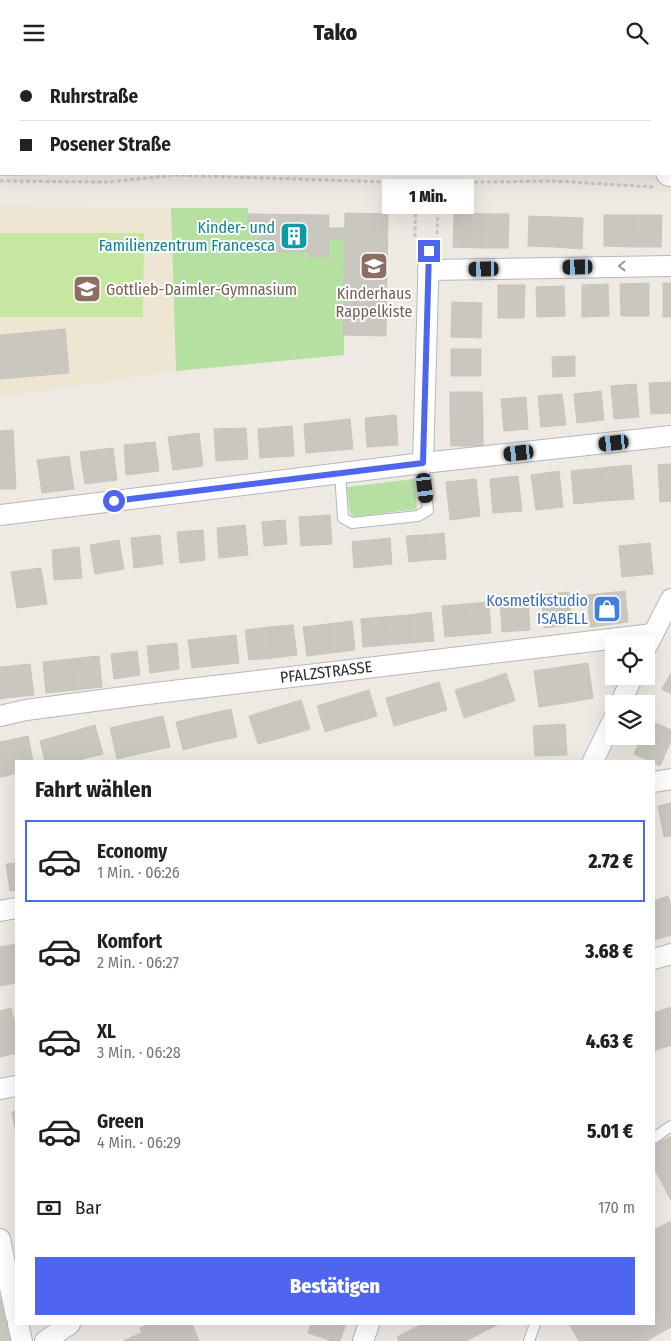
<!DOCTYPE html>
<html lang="de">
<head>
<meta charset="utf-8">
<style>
	:root { --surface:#fff; --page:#f2f2f2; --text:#202124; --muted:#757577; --line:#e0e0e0; --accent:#4d65ef }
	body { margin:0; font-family:"Fira Sans Condensed",sans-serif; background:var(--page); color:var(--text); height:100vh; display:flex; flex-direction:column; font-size:19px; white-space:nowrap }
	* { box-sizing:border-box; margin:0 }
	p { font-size:16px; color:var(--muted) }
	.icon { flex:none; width:28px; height:28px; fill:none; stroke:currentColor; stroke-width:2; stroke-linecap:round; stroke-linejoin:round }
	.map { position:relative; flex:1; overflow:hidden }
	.sheet { position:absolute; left:15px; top:695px; width:640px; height:565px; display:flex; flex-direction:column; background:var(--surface); border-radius:0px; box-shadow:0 5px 20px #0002 }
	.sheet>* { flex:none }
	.banner { position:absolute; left:0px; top:0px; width:671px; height:110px; box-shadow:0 5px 20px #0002; display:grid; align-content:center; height:110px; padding:0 20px; background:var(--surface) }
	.controls { position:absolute; left:605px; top:570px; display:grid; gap:10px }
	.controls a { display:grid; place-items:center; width:50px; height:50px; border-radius:0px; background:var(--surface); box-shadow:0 5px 20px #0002; font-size:25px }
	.end { position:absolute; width:22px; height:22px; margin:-11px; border:6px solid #4d65ef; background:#fff; box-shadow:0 0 0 2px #fff }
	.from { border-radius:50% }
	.bubble { position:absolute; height:35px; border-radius:0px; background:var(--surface); box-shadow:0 5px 20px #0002; font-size:16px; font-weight:800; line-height:35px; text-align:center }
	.car { position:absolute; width:15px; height:30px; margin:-15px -8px; border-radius:6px; box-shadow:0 0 4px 1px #0007; background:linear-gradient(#222 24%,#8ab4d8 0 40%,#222 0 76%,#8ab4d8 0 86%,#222 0) }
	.banner b { display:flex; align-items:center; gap:18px; height:48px; font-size:19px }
	.banner b+b { border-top:1px solid var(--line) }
	.banner i { width:12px; height:12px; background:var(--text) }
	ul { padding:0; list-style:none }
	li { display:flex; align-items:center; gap:15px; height:82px; margin:0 10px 8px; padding:0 10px; border:2px solid transparent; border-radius:0px }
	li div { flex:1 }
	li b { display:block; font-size:19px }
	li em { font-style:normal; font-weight:800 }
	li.on { border-color:var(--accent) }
	li>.icon { width:45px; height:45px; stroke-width:1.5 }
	h2 { padding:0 20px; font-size:22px; line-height:60px }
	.pay { display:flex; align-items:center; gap:12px; height:55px; padding:0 20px; font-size:19px }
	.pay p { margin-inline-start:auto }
	.action { display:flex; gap:10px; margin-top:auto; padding:10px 20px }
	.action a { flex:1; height:58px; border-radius:0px; background:var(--accent); color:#fff; font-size:20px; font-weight:800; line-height:58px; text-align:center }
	header { display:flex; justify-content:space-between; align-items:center; height:65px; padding:0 20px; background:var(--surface); font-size:22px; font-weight:800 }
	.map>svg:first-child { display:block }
	.education { fill:#eee6d3 }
	.green { fill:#b5e0a2 }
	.pitch { fill:#c5e79f }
	.building { fill:#cac7c0; stroke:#cac5bb }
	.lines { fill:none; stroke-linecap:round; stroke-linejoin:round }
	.lane-casing { stroke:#b5b7c0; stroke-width:12 }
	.street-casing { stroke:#b5b7c0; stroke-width:22 }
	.secondary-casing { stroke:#b5b7c0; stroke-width:30 }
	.path { stroke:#c9c9c9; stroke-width:3; stroke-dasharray:4 2.5; stroke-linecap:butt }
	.lane { stroke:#fff; stroke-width:10 }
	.street { stroke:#fff; stroke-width:20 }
	.secondary { stroke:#fff; stroke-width:28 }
	.tram { stroke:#a4a6b6; stroke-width:1 }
	.rail { stroke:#a4a6b6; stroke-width:4 }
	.oneway { stroke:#969696 }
	.route { stroke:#4d65ef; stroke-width:6 }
	.labels { text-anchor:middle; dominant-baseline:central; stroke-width:4; stroke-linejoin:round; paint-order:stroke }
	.culture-label { font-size:16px; fill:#0d838f; stroke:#fff; text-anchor:end }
	.education-label { font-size:16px; fill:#785e54; stroke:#fff; text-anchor:start }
	.shop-label { font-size:16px; fill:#366cbe; stroke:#fff; text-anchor:end }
	.street-label { font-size:16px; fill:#2e2e2e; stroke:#fff }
</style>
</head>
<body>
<header><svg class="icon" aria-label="menu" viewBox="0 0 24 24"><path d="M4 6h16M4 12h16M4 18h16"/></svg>Tako<svg class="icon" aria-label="search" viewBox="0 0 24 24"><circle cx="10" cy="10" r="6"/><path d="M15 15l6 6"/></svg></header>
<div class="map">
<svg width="671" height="1276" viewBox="0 0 671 1276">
	<rect width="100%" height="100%" fill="#eee9e2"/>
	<polygon class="education" points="0,141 171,143 176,306 0,332"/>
	<g class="green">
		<polygon points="0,100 1,109 139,109 0,111"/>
		<polygon points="171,143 248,143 248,169 258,169 310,187 310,192 329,192 329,173 344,173 344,290 176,306"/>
		<polygon points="414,414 417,444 355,452 350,448 347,422"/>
	</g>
	<polygon class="pitch" points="0,168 144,168 143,252 0,252"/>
	<g class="building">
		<polygon points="345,148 388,149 386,271 343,270"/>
		<polygon points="454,148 482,149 481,183 453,182"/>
		<polygon points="248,149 329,150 329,192 309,192 310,187 258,186 258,169 248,169"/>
		<polygon points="482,149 509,149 508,183 481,183"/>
		<polygon points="604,150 633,150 632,182 604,181"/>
		<polygon points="633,150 662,150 661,182 632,182"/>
		<polygon points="529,151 556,152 555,182 528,181"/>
		<polygon points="556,152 583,153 582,184 555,182"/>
		<polygon points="329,163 345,163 344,173 329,173"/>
		<polygon points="649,218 649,251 621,251 620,219"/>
		<rect x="663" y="218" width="8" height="34"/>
		<polygon points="608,219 609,251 582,252 582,220"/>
		<polygon points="498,220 525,220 524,253 498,253"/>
		<polygon points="564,221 565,251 537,252 536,222"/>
		<polygon points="452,237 482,238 481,273 451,272"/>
		<polygon points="65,264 69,308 0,314 0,270"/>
		<rect x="451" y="284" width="30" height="27"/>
		<polygon points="575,291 575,311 553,312 552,292"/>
		<polygon points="671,317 671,348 651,349 649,318"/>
		<polygon points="636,319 639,352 614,354 611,321"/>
		<polygon points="601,326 604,355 577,358 574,329"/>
		<polygon points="450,327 482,327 483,351 450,352"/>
		<polygon points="562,329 566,360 541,362 538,331"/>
		<polygon points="526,332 528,364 504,366 501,334"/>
		<polygon points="396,350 398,380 367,382 365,353"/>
		<polygon points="483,351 483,381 451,381 450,352"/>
		<polygon points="350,354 353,384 306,388 304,359"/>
		<polygon points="292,361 294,391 260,393 258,364"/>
		<polygon points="246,363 248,394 216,396 214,364"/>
		<polygon points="13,365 16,424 0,424 0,366"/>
		<polygon points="199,368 203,401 173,405 168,372"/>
		<polygon points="155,377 159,406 126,410 124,380"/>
		<polygon points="113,383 117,415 85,419 80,387"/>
		<polygon points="69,391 74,424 42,428 37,395"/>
		<polygon points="671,399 671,436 660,437 658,400"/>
		<polygon points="631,400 634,434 604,436 601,403"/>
		<polygon points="601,403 604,436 574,439 571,406"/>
		<polygon points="559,406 563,442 536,445 531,410"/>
		<polygon points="518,411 522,446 493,448 490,414"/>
		<polygon points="476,414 480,451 450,455 446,417"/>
		<polygon points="330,450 332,479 301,481 299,452"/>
		<polygon points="285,455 287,479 264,481 262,457"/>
		<polygon points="245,460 248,490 219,493 217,463"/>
		<polygon points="203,465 205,495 180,498 177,467"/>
		<polygon points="444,468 446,494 427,495 425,470"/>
		<polygon points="160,470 163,499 134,503 131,473"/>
		<polygon points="425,470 427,495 409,497 406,471"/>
		<polygon points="390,473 392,499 373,501 371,475"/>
		<polygon points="119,475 124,504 95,509 90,480"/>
		<polygon points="371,475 373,501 354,503 352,477"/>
		<polygon points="650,478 653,509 622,512 619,481"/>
		<polygon points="79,482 82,513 54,515 52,485"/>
		<polygon points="41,503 47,539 17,543 11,507"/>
		<polygon points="625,526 628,557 590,562 587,530"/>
		<polygon points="569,527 572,560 544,563 541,530"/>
		<polygon points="528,533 530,565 502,567 500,535"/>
		<polygon points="489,537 491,568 468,570 465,539"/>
		<polygon points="465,539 468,570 445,572 442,541"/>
		<polygon points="431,547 434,576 410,578 408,550"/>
		<polygon points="408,550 410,578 387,580 384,552"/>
		<polygon points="384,552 387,580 363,582 361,554"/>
		<polygon points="352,556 355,585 331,588 328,559"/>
		<polygon points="328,559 331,588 307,591 303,562"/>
		<polygon points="293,560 297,590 273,593 269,562"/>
		<polygon points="269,562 273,593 249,595 245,565"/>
		<polygon points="236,570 239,598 192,603 188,575"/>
		<polygon points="177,578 179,604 150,608 147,581"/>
		<polygon points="137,586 140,610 114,614 111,589"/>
		<polygon points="99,591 102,622 74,625 71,594"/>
		<polygon points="71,594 74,625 46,628 43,597"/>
		<polygon points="588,598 593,633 566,638 561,602"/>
		<polygon points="30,599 34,630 6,633 2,602"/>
		<polygon points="0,602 2,602 6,633 0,634"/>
		<polygon points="561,602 566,638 539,642 534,606"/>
		<polygon points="506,608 515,636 490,644 481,617"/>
		<polygon points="671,608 671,629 662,624"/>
		<polygon points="439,617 447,645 421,653 413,625"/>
		<polygon points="481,617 490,644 464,653 455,625"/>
		<polygon points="369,625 377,651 351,659 343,633"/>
		<polygon points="413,625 421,653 394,661 386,633"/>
		<polygon points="343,633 351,659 325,667 317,641"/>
		<polygon points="301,635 310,664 284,672 275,643"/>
		<polygon points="275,643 284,672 258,679 249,651"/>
		<polygon points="231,644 237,672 210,678 204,650"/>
		<polygon points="204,650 210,678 183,685 176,657"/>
		<polygon points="163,651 170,682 143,688 136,657"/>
		<polygon points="649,655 671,665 671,676 660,701 654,698 654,696 650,696 634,689 642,671 646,671 646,662"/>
		<polygon points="136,657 143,688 117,694 110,663"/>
		<polygon points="565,659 567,690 535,691 533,661"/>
		<polygon points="95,660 103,689 75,696 68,668"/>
		<polygon points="68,668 75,696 45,696 40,676"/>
		<polygon points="28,671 33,696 16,696 16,708 6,711 0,677"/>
		<polygon points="0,682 6,711 0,712"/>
		<polygon points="671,738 671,771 664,772 658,741"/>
		<polygon points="16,798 16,825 10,826 6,799"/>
		<polygon points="668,831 671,840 671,870 654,875 654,836"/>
		<polygon points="16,879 16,918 0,921 0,882"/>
		<polygon points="671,942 671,980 654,986 654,948"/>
		<polygon points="11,943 16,963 16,988 0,992 0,946"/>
		<polygon points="16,1046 16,1069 12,1047"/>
		<polygon points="671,1071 671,1135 654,1103 654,1080"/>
		<polygon points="671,1156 671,1262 646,1276 579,1276 569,1259 654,1259 654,1165"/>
		<polygon points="3,1232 10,1276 0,1276 0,1233"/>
		<polygon points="149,1259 192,1259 199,1276 145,1276 140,1263"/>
		<polygon points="311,1259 346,1259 340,1276 332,1276 308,1268"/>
		<polygon points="422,1259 452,1259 461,1276 399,1276 397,1272"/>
		<polygon points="452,1259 499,1259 466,1276 461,1276"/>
		<polygon points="141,1268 145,1276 123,1276"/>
	</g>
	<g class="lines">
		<defs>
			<g id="lane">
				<polyline points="340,408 343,453 352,458 418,451 428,445 423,398"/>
				<polyline points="654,1073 671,1061"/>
				<polyline points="529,1276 535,1259"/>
			</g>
			<g id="street">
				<polyline points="428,205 671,201"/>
				<polyline points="423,398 429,186"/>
				<polyline points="0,450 423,398 671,371"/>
				<polyline points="647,581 671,534"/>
				<polyline points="620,639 633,611"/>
				<polyline points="0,651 26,645 147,629 653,569"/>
				<polyline points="593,696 614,653"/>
				<polyline points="654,717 671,714"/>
				<polyline points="0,846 16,843"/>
				<polyline points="654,894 671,889"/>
				<polyline points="0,1024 16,1021"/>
				<polyline points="0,1174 16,1251"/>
				<polyline points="18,1259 22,1276"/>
				<polyline points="45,1276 70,1259"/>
				<polyline points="363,1276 369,1259"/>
			</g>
			<g id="secondary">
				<polyline points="670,83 671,83"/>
				<polyline points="0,84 1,84"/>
				<polyline points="670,107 671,107"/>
			</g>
		</defs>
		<use href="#lane" class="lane-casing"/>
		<use href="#street" class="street-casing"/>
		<use href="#secondary" class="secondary-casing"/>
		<g class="path">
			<polyline points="0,116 107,117 175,110 416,118 555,116 654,122"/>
			<polyline points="437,169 439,118"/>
			<polyline points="415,172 416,118"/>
		</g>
		<use href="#lane" class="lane"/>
		<use href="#street" class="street"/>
		<use href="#secondary" class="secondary"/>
		<g class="tram">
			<polyline points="0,42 1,42"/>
			<polyline points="670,49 671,49"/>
			<polyline points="0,52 1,52"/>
			<polyline points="670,62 671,62"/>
		</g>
		<g class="rail">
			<polyline points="0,7 1,7"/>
			<polyline points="670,7 671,7"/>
			<polyline points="0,19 1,19"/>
			<polyline points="670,19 671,19"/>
		</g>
	</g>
	<defs><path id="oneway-chevron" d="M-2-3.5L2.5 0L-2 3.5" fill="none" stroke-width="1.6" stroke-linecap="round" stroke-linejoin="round" transform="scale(1.25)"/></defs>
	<use class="oneway" href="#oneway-chevron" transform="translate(622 201) rotate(179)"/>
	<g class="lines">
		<polyline class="route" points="114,436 423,398 429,186"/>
	</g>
	<defs>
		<symbol id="building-square" viewBox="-11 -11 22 22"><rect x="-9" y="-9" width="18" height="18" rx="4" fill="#0f9aa8" stroke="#fff"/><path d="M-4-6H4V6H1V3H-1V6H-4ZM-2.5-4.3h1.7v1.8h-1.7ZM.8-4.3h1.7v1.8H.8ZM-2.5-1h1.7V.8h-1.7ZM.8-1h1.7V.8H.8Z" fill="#fff"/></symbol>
		<symbol id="school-square" viewBox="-11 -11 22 22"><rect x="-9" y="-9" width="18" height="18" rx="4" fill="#8d6e63" stroke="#fff"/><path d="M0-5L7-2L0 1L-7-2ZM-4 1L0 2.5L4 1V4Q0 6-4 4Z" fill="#fff"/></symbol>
		<symbol id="shop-square" viewBox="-11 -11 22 22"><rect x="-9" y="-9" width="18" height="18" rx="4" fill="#3f7fe0" stroke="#fff"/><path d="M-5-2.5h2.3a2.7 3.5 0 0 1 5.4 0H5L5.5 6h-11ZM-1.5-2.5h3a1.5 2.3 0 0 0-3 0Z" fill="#fff"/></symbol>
	</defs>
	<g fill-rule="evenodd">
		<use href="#building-square" x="278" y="155" width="32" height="32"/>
		<use href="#school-square" x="358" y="185" width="32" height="32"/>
		<use href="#school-square" x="71" y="208" width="32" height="32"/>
		<use href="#shop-square" x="591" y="528" width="32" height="32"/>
	</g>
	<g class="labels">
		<g class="culture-label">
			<text x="275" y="162">Kinder- und<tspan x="275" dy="18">Familienzentrum Francesca</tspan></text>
		</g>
		<g class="education-label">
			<text x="106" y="224">Gottlieb-Daimler-Gymnasium</text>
			<text x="374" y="228" text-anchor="middle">Kinderhaus<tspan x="374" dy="18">Rappelkiste</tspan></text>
		</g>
		<g class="shop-label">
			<text x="588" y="535">Kosmetikstudio<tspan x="588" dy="18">ISABELL</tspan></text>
		</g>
		<g class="street-label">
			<text transform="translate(326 607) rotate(-7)">PFALZSTRASSE</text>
		</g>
	</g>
</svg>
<div class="controls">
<a><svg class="icon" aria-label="locate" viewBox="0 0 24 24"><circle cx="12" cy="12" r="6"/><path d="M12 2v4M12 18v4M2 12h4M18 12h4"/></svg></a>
<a><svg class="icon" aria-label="layers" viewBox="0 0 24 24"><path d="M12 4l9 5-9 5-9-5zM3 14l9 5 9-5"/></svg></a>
</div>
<i class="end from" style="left:114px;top:436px"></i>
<i class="end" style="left:429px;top:186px"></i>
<div class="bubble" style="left:382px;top:114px;width:92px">1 Min.</div>
<i class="car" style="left:578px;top:202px;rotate:269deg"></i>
<i class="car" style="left:484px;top:204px;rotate:269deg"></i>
<i class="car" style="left:614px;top:378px;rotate:264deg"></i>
<i class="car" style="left:519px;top:388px;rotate:264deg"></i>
<i class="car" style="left:425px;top:423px;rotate:173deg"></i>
<div class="banner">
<b><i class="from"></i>Ruhrstraße</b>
<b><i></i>Posener Straße</b>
</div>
<section class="sheet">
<h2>Fahrt wählen</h2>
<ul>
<li class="on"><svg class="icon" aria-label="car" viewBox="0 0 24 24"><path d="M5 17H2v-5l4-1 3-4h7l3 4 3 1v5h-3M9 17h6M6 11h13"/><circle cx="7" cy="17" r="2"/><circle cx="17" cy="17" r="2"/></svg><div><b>Economy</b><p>1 Min. · 06:26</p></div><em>2.72 €</em></li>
<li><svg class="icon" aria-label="car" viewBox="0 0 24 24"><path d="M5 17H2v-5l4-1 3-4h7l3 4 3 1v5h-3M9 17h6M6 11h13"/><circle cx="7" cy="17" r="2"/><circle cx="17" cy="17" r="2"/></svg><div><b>Komfort</b><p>2 Min. · 06:27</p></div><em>3.68 €</em></li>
<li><svg class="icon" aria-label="car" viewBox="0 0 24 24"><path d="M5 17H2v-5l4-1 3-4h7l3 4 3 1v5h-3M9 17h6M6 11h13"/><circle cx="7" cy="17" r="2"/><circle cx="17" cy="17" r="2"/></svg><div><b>XL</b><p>3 Min. · 06:28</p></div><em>4.63 €</em></li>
<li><svg class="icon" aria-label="car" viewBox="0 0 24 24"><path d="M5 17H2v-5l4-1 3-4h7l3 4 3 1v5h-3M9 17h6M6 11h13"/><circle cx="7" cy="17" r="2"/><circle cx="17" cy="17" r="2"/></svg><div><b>Green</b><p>4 Min. · 06:29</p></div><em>5.01 €</em></li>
</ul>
<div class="pay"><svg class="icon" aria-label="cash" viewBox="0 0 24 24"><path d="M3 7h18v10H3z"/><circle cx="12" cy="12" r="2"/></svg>Bar<p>170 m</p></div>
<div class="action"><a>Bestätigen</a></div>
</section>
</div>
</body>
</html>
